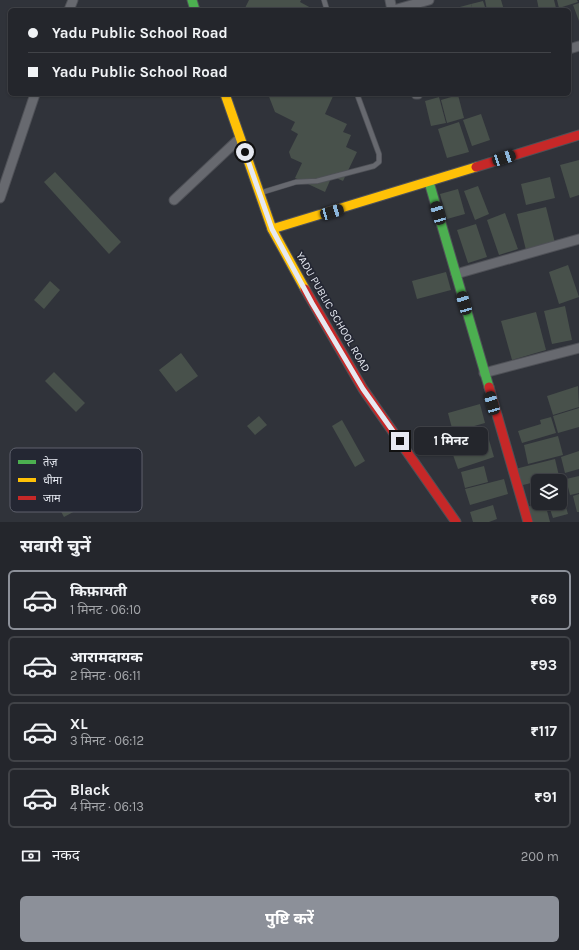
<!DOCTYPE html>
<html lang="hi">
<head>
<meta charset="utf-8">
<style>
	:root { --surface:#24262c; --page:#303238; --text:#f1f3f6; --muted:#a3a5a9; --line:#414348; --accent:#8c9099 }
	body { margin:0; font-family:Karla,"Noto Sans Devanagari",sans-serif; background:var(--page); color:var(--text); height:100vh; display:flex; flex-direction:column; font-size:15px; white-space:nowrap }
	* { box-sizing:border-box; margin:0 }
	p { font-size:13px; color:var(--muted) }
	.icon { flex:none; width:22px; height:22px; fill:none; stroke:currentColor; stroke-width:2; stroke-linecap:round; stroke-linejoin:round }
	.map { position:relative; height:522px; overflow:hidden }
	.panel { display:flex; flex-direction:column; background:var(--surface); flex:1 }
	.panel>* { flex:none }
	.top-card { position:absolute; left:8px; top:8px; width:563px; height:88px; border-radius:6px; box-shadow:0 1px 3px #0004,0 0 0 1px var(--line); display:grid; align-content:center; height:88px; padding:0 20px; background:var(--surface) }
	.buttons { position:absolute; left:531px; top:474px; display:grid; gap:8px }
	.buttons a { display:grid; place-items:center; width:36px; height:36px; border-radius:6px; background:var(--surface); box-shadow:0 1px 3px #0004,0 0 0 1px var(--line); font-size:20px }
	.end { position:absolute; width:18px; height:18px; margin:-9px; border:5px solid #e6e9f1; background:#111; box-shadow:0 0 0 2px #111 }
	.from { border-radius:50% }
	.bubble { position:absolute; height:28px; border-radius:6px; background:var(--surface); box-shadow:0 1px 3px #0004,0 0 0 1px var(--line); font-size:13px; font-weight:700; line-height:28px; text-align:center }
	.car { position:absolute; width:12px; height:24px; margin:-12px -6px; border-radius:5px; box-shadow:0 0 3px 1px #0007; background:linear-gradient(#222 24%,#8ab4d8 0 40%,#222 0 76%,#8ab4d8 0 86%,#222 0) }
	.top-card b { display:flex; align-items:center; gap:14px; height:38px; font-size:15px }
	.top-card b+b { border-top:1px solid var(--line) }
	.top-card i { width:10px; height:10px; background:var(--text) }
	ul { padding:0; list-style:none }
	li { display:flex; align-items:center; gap:12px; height:60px; margin:0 8px 6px; padding:0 12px; border:2px solid var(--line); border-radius:6px }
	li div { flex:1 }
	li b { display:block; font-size:15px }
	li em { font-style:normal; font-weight:700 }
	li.on { border-color:var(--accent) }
	li>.icon { width:36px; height:36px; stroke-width:1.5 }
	h2 { padding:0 20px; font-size:18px; line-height:48px }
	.pay { display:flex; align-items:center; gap:10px; height:44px; padding:0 20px; font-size:15px }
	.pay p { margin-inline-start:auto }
	.action { display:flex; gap:8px; margin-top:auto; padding:8px 20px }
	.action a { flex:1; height:46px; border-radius:6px; background:var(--accent); color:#fff; font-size:16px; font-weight:700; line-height:46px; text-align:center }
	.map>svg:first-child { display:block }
	.building { fill:#48514b }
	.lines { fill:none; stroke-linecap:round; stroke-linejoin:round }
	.lane-casing { stroke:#4f5157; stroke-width:6 }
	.street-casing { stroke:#4f5157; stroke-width:11 }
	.fast-casing { stroke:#4f5157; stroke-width:11 }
	.slow-casing { stroke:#4f5157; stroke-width:11 }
	.jam-casing { stroke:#4f5157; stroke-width:11 }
	.lane { stroke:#67696f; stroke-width:4.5 }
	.street { stroke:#67696f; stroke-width:9 }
	.fast { stroke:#4caf50; stroke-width:9 }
	.slow { stroke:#ffc107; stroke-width:9 }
	.jam { stroke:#c62828; stroke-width:9 }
	.route { stroke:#e6e9f1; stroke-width:5 }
	.labels { text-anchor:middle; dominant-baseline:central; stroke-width:3.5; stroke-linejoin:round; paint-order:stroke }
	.street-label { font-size:11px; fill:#e6e9f1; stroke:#242733 }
	.key { fill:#242733; stroke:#5e616c; stroke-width:1 }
	.key-label { font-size:11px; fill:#e6e9f1 }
</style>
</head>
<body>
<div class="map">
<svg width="579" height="522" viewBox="0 0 579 522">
	<rect width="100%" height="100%" fill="#30333a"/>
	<g class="building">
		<polygon points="249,0 301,0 300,2 311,8 310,10 244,10"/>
		<polygon points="485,0 501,0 504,10 487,10"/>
		<polygon points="537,0 554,0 556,8 539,10"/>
		<polygon points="557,0 577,0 578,2 559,8"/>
		<polygon points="483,1 486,10 473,10 471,4"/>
		<polygon points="579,3 579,21 573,5"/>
		<polygon points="471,4 473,10 457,10 456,8"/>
		<polygon points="268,94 334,94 325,114 347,124 343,132 351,135 346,147 357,152 343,181 332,176 325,192 295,178 302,163 291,158 289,152 298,134 291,130 295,122 275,112"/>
		<polygon points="458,95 464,118 447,123 441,100"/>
		<polygon points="439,97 446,123 431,126 425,101"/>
		<polygon points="481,114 490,140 472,146 463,120"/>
		<polygon points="459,122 469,152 447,158 438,129"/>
		<polygon points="579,160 579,195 570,198 560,165"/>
		<polygon points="55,172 121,242 109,254 44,182"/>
		<polygon points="550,177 555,198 526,205 521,184"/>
		<polygon points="478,186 489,214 475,220 464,191"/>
		<polygon points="458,189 465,214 447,219 440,194"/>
		<polygon points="546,207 555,243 526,250 517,214"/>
		<polygon points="505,213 518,249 499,255 487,220"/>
		<polygon points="476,224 487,257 468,263 457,230"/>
		<polygon points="568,265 579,297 559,304 549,272"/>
		<polygon points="446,272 451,290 417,299 412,281"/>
		<polygon points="50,281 60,290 44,309 34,300"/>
		<polygon points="565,306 572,340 552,344 544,311"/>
		<polygon points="536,312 546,350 512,360 501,321"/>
		<polygon points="181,353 198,376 176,392 159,370"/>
		<polygon points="54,372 85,403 76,412 45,381"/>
		<polygon points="578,386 579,407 553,415 547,396"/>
		<polygon points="480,404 485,423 453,432 448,413"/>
		<polygon points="579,408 579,427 558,433 553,416"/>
		<polygon points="259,416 267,425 255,435 247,426"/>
		<polygon points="551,417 556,433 522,443 518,431 541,424 540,420"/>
		<polygon points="342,420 365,461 355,467 332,426"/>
		<polygon points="558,436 563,455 528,464 524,445"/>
		<polygon points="489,440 494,457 458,469 452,452"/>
		<polygon points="579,451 579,469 565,473 561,457"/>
		<polygon points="555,459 559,476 519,486 515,469"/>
		<polygon points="484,466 488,482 465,488 461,472"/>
		<polygon points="579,476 579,493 570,495 566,479"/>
		<polygon points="504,479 508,494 470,505 465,489"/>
		<polygon points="81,492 88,504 64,517 58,506"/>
		<polygon points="579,494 579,512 577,512 573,496"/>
		<polygon points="563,497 568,514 553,518 548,503 560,503 560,498"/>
		<polygon points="541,503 545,503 550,522 531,522 526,507"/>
		<polygon points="493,505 497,519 489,522 473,522 470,512"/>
	</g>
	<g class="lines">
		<defs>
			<g id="lane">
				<polyline points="324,0 327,10"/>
				<polyline points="260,193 296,182 317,181 374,166 379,162 379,154 357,94"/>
			</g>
			<g id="street">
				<polyline points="390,0 392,10"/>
				<polyline points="69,10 73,0"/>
				<polyline points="394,10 429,0"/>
				<polyline points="569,49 579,46"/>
				<polyline points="416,94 418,94"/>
				<polyline points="0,198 35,94"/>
				<polyline points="174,200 240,138"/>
				<polyline points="456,274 579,239"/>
				<polyline points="484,373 579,348"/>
			</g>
			<g id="fast">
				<polyline points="192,0 195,10"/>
				<polyline points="429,182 489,387"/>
			</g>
			<g id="slow">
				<polyline points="225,94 272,229 305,289"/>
				<polyline points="272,229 476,167"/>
			</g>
			<g id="jam">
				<polyline points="476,167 579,135"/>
				<polyline points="305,289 363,389 456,522"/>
				<polyline points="489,387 528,522"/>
			</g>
		</defs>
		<use href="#lane" class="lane-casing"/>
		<use href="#street" class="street-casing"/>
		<use href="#fast" class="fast-casing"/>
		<use href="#slow" class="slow-casing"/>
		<use href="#jam" class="jam-casing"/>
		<use href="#lane" class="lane"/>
		<use href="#street" class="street"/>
		<use href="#fast" class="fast"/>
		<use href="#slow" class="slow"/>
		<use href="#jam" class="jam"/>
	</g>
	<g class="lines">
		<polyline class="route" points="245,152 272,229 312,303 363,389 400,441"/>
	</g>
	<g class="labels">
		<g class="street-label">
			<text transform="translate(333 312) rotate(60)">YADU PUBLIC SCHOOL ROAD</text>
		</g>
	</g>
	<rect x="10" y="448" width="132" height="64" rx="6" class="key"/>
	<rect x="18" y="460" width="18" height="4" fill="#4caf50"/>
	<rect x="18" y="478" width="18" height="4" fill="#ffc107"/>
	<rect x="18" y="496" width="18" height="4" fill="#c62828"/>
	<g class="key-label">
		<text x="43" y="466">तेज़</text>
		<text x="43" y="484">धीमा</text>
		<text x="43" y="502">जाम</text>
	</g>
</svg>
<div class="buttons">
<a><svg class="icon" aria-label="layers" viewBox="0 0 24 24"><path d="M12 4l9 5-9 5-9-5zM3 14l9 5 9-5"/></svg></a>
</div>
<i class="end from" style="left:245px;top:152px"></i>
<i class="end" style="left:400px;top:441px"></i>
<div class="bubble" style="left:414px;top:427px;width:74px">1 मिनट</div>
<i class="car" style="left:504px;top:158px;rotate:72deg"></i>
<i class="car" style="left:332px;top:212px;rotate:74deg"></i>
<i class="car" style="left:438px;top:213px;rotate:344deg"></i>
<i class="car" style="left:464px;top:303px;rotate:344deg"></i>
<i class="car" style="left:492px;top:403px;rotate:344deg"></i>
<div class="top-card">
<b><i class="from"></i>Yadu Public School Road</b>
<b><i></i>Yadu Public School Road</b>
</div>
</div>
<section class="panel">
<h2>सवारी चुनें</h2>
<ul>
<li class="on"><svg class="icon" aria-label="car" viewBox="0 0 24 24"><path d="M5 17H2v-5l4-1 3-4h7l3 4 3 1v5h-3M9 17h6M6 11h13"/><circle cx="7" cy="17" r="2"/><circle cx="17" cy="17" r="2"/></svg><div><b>किफ़ायती</b><p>1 मिनट · 06:10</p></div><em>₹69</em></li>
<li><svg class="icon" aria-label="car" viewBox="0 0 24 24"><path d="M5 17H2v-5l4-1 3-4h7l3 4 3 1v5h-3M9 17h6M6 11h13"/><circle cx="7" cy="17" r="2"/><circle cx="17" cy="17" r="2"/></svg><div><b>आरामदायक</b><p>2 मिनट · 06:11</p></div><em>₹93</em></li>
<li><svg class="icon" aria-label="car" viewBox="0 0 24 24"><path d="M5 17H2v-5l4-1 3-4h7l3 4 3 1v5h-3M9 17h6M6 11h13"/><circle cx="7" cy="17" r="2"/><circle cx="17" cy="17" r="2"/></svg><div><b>XL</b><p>3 मिनट · 06:12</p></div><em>₹117</em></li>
<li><svg class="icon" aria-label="car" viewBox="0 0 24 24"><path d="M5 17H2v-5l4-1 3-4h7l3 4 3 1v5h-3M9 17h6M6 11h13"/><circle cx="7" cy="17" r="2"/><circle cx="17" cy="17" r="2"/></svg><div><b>Black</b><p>4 मिनट · 06:13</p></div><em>₹91</em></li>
</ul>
<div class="pay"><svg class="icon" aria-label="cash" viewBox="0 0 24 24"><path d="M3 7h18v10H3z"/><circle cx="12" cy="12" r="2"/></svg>नकद<p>200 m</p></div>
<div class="action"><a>पुष्टि करें</a></div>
</section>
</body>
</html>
